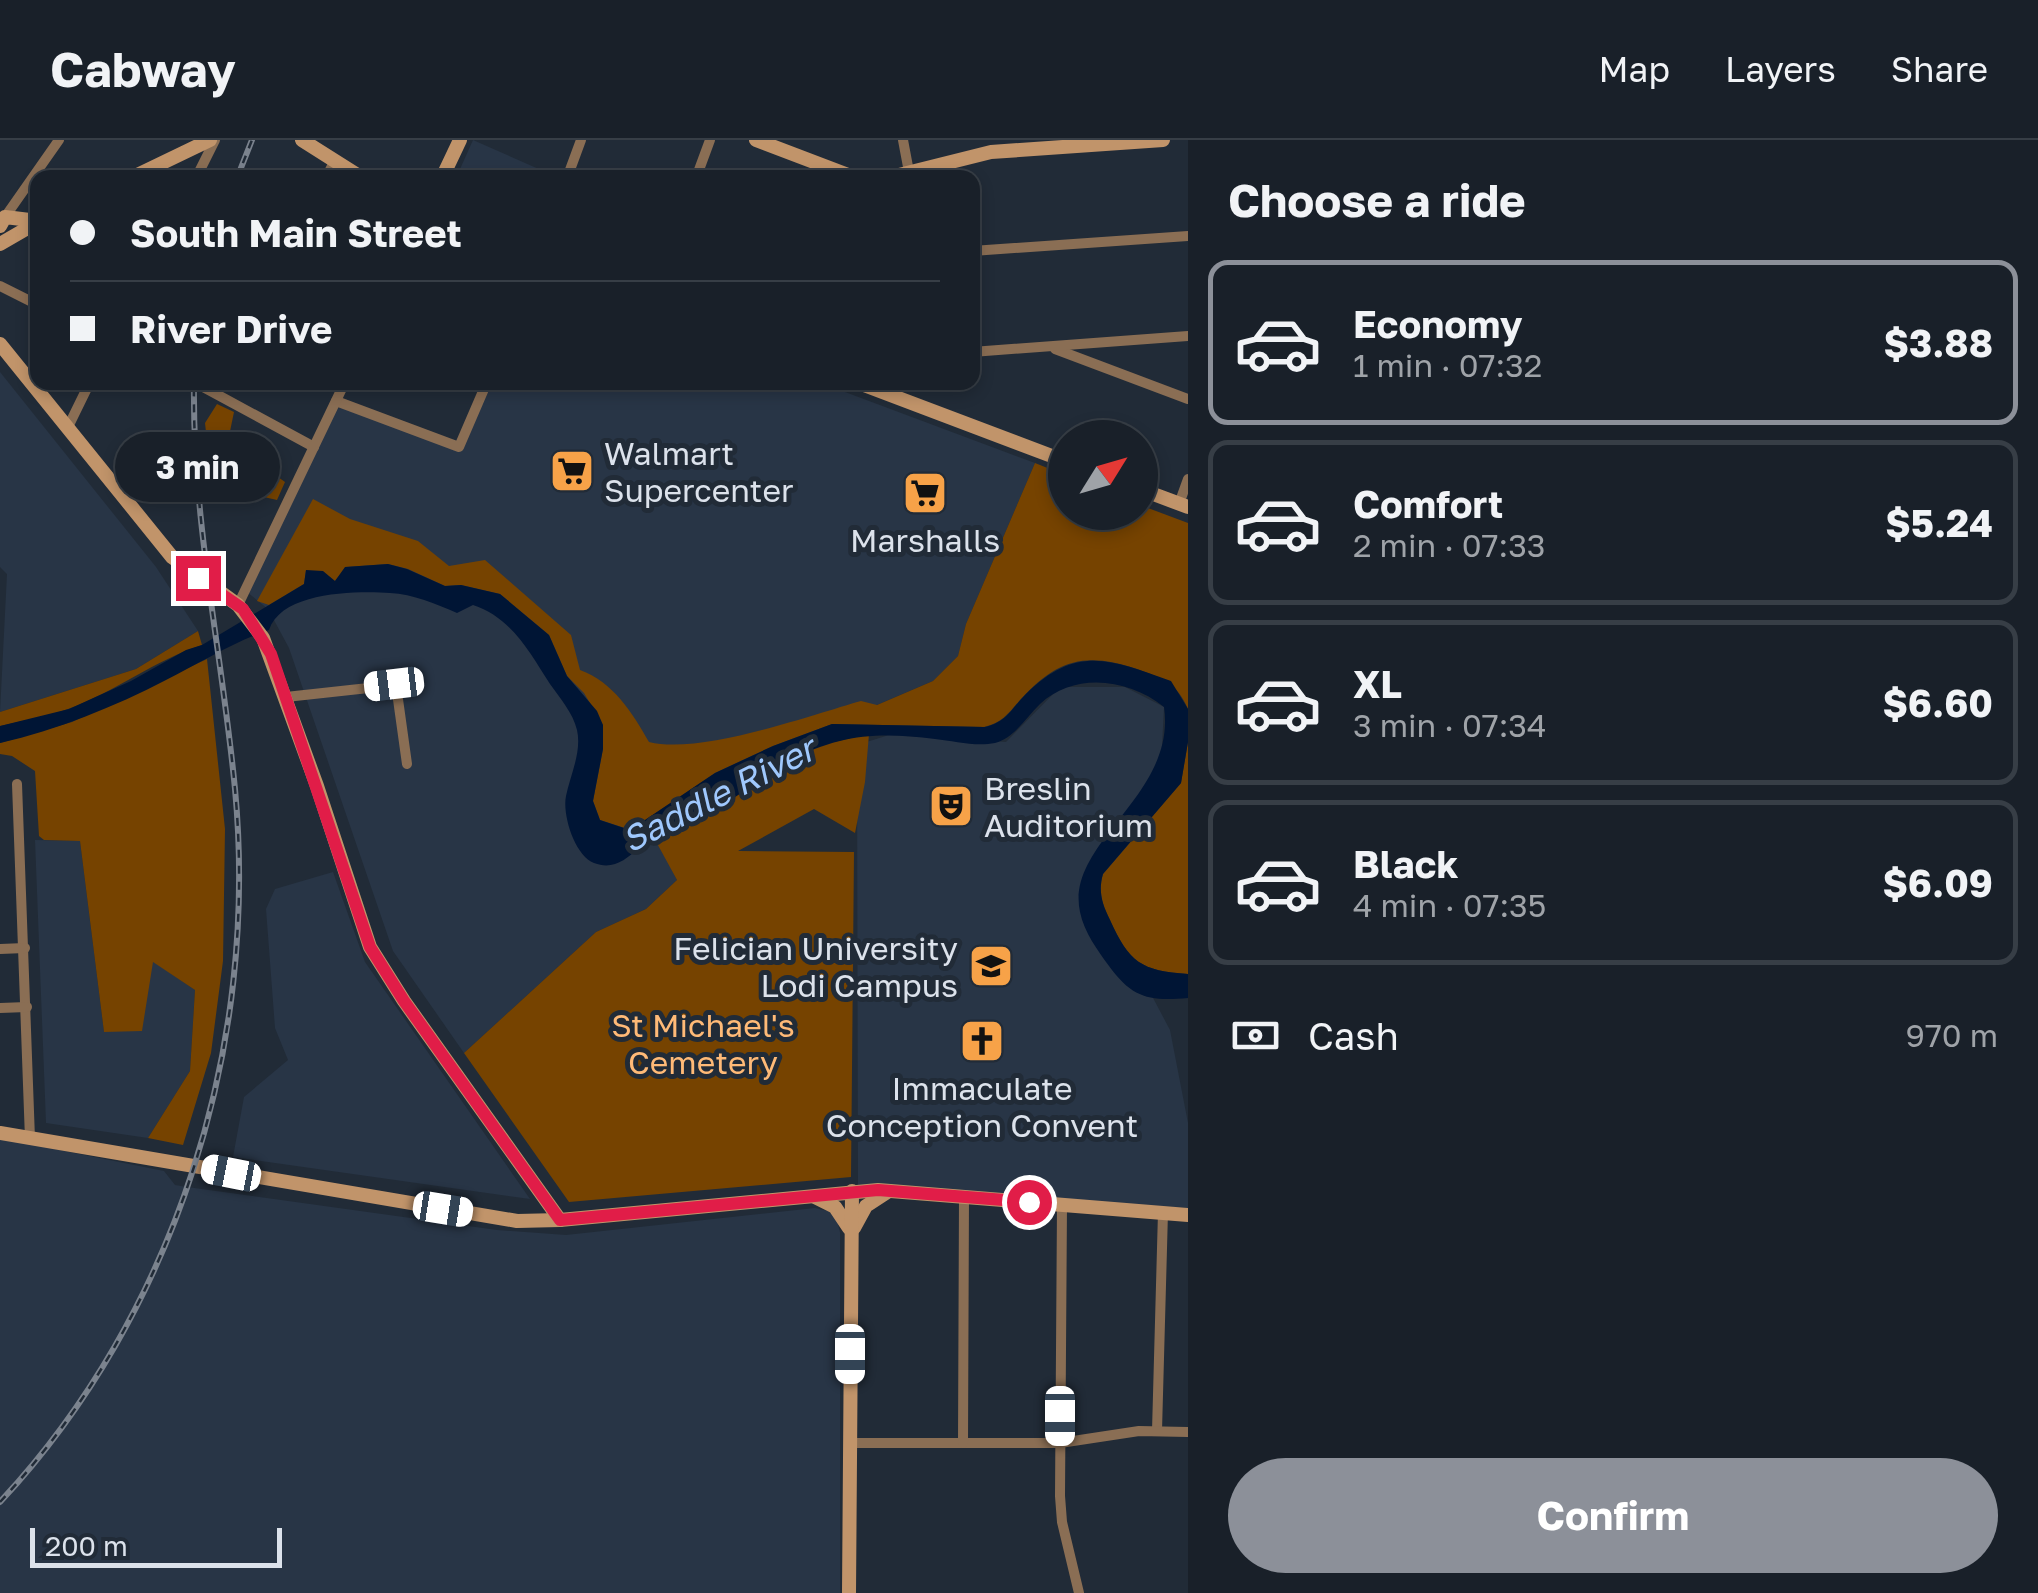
<!DOCTYPE html>
<html lang="en">
<head>
<meta charset="utf-8">
<style>
	:root { --surface:#192029; --page:#222831; --text:#f1f3f6; --muted:#9fa3a8; --line:#373e46; --accent:#8c9099 }
	body { margin:0; font-family:"Golos Text",sans-serif; background:var(--page); color:var(--text); height:100vh; display:flex; flex-direction:column; font-size:38px; white-space:nowrap }
	* { box-sizing:border-box; margin:0 }
	p { font-size:32px; color:var(--muted) }
	.icon { flex:none; width:55px; height:55px; fill:none; stroke:currentColor; stroke-width:2; stroke-linecap:round; stroke-linejoin:round }
	.map { position:relative; flex:1; overflow:hidden }
	.drawer { display:flex; flex-direction:column; background:var(--surface); width:850px }
	.drawer>* { flex:none }
	.guide { position:absolute; left:30px; top:30px; width:950px; height:220px; border-radius:20px; box-shadow:0 5px 15px #0003,0 0 0 2px var(--line); display:grid; align-content:center; height:220px; padding:0 40px; background:var(--surface) }
	.needle { width:65px; rotate:53deg }
	.controls { position:absolute; left:1048px; top:280px; display:grid; gap:20px }
	.controls a { display:grid; place-items:center; width:110px; height:110px; border-radius:50%; background:var(--surface); box-shadow:0 5px 15px #0003,0 0 0 2px var(--line); font-size:50px }
	.scale { position:absolute; left:30px; bottom:25px; width:252px; box-sizing:border-box; padding-left:10px; border:5px solid #dce2eb; border-top:0; font-size:28px; line-height:35px; white-space:nowrap; color:#dce2eb; -webkit-text-stroke:8px #212b37; paint-order:stroke }
	.end { position:absolute; width:45px; height:45px; margin:-22px; border:12px solid #e11d48; background:#fff; box-shadow:0 0 0 5px #fff }
	.from { border-radius:50% }
	.bubble { position:absolute; height:70px; border-radius:35px; background:var(--surface); box-shadow:0 5px 15px #0003,0 0 0 2px var(--line); font-size:32px; font-weight:700; line-height:70px; text-align:center }
	.car { position:absolute; width:30px; height:60px; margin:-30px -15px; border-radius:12px; box-shadow:0 0 8px 2px #0007; background:linear-gradient(#fff 24%,#345 0 40%,#fff 0 76%,#345 0 86%,#fff 0) }
	.guide b { display:flex; align-items:center; gap:35px; height:95px; font-size:38px }
	.guide b+b { border-top:2px solid var(--line) }
	.guide i { width:25px; height:25px; background:var(--text) }
	ul { padding:0; list-style:none }
	li { display:flex; align-items:center; gap:30px; height:165px; margin:0 20px 15px; padding:0 20px; border:5px solid var(--line); border-radius:20px }
	li div { flex:1 }
	li b { display:block; font-size:38px }
	li em { font-style:normal; font-weight:700 }
	li.selected { border-color:var(--accent) }
	li>.icon { width:90px; height:90px; stroke-width:1.5 }
	h2 { padding:0 40px; font-size:45px; line-height:120px }
	.pay { display:flex; align-items:center; gap:25px; height:110px; padding:0 40px; font-size:38px }
	.pay p { margin-inline-start:auto }
	.button { display:flex; gap:20px; margin-top:auto; padding:20px 40px }
	.button a { flex:1; height:115px; border-radius:60px; background:var(--accent); color:#fff; font-size:40px; font-weight:700; line-height:115px; text-align:center }
	header { display:flex; align-items:center; gap:60px; box-sizing:border-box; height:140px; padding:0 50px; background:var(--surface); border-bottom:2px solid var(--line) }
	header strong { font-size:48px }
	nav { display:flex; gap:55px; margin-inline-start:auto; font-size:35px }
	main { display:flex; flex:1; min-height:0 }
	.map>svg:first-child { display:block }
	.built { fill:#283546 }
	.green { fill:#764300 }
	.water { fill:#001535 }
	.lines { fill:none; stroke-linecap:round; stroke-linejoin:round }
	.street { stroke:#8a6e54; stroke-width:10 }
	.secondary { stroke:#c1946a; stroke-width:14 }
	.rail-casing { stroke:#7b838e; stroke-width:6 }
	.rail { stroke:#212b37; stroke-width:2.5; stroke-dasharray:8; stroke-linecap:butt }
	.route { stroke:#e11d48; stroke-width:12 }
	.labels { text-anchor:middle; dominant-baseline:central; stroke-width:10; stroke-linejoin:round; paint-order:stroke }
	.poi-label { font-size:32px; fill:#dce2eb; stroke:#212b37; text-anchor:start }
	.park-label { font-size:32px; fill:#ffba77; stroke:#212b37 }
	.water-label { font-size:35px; font-style:italic; fill:#9fc8fd; stroke:#212b37 }
</style>
</head>
<body>
<header>
<strong>Cabway</strong>
<nav><a>Map</a><a>Layers</a><a>Share</a></nav>
</header>
<main>
<div class="map">
<svg width="1188" height="1453" viewBox="0 0 1188 1453">
	<rect width="100%" height="100%" fill="#212b37"/>
	<g class="built">
		<polygon points="473,0 557,37 557,38 456,38"/>
		<polygon points="0,232 156,427 198,491 136,529 0,572 7,434 0,427"/>
		<polygon points="489,243 821,243 1035,323 966,484 958,516 933,541 640,666 677,740 646,769 596,792 464,913 393,811 289,508 268,469 247,452 337,264 461,311"/>
		<polygon points="1060,547 1125,547 1164,567 1161,626 1094,795 1152,856 1170,890 1188,983 1188,1068 858,1046 857,605 889,595 1006,602"/>
		<polygon points="35,700 80,701 104,892 153,821 195,850 190,931 148,998 46,983"/>
		<polygon points="333,732 365,822 530,1059 233,1017 244,957 288,920 275,888 266,769 275,749"/>
		<polygon points="0,998 164,1031 175,1045 187,1047 497,1090 566,1095 815,1068 828,1071 836,1077 840,1092 840,1453 0,1453"/>
	</g>
	<g class="green">
		<polygon points="217,264 234,272 228,301 285,342 277,360 233,350 213,356 205,283"/>
		<path d="M1035,323L1065,335V372H1140V365L1188,383V569C1177,543 1162,538 1137,529C1085,511 1056,520 1020,560C1008,574 1002,583 984,587L832,584L773,606L715,633L631,690L600,680L593,661L603,609V585L584,553L567,536L549,495L500,454L461,445L445,446L408,429L388,424L346,427L335,441L306,430L304,444L269,465L257,461L313,359L350,379L418,401L449,426L485,420L571,495L580,530C613,542 632,572 649,602C700,615 808,576 861,561L877,565L933,541L958,516L966,484Z"/>
		<path d="M198,491L202,505C155,520 115,552 68,569C47,577 22,581 0,586V572L136,529Z"/>
		<polygon points="207,519 225,689 223,821 211,913 183,1005 148,998 190,931 195,850 153,822 142,891 104,892 80,701 44,700 39,696 35,631 12,616 0,614 0,603 72,582"/>
		<polygon points="869,594 865,642 855,693 814,669 738,711 854,712 851,1037 569,1062 464,913 596,792 646,769 677,740 653,696 664,687 681,687 820,605"/>
		<path d="M1188,602V834C1141,831 1129,822 1110,780C1102,764 1098,751 1103,734L1181,643Z"/>
	</g>
	<path class="water" d="M388,424L407,429L445,446L461,445L500,454L549,495L567,536L597,571L603,585V609L593,661L600,680L630,690L715,633L773,606L832,584L985,587C1007,582 1011,569 1026,554C1077,504 1111,520 1171,541L1188,569V602L1181,643L1103,734C1098,751 1102,764 1110,780C1129,822 1141,831 1188,834V858C1150,861 1133,859 1109,826C1098,811 1084,792 1080,772C1065,702 1177,656 1164,567C1128,538 1074,532 1040,564C1026,577 1015,598 995,603C976,607 954,601 935,599C879,592 840,594 789,621C757,639 719,673 686,685C679,688 671,684 664,687C644,693 627,736 594,723C575,716 562,675 566,656C570,636 582,612 577,590C573,573 560,558 550,544C530,513 511,477 473,465L457,473C436,464 413,454 390,453C357,451 282,451 269,490C233,502 200,523 166,540C114,567 57,590 0,603V586L69,569L131,541L186,510L202,505L304,444L306,430L323,431L335,441L345,427Z"/>
	<g class="lines">
		<g class="street">
			<polyline points="903,0 909,32"/>
			<polyline points="196,38 215,0"/>
			<polyline points="326,38 334,22"/>
			<polyline points="567,38 581,0"/>
			<polyline points="696,38 710,0"/>
			<polyline points="5,77 59,0"/>
			<polyline points="972,111 1188,96"/>
			<polyline points="0,146 38,165"/>
			<polyline points="1055,209 1188,259"/>
			<polyline points="972,212 1188,196"/>
			<polyline points="194,242 314,307"/>
			<polyline points="336,261 459,307 487,242"/>
			<polyline points="68,287 90,242"/>
			<polyline points="1179,364 1188,339"/>
			<polyline points="238,465 345,242"/>
			<polyline points="286,557 396,545 407,624"/>
			<polyline points="17,644 30,999"/>
			<polyline points="0,809 25,808"/>
			<polyline points="0,868 27,867"/>
			<polyline points="1062,1065 1060,1356 1062,1382 1079,1453"/>
			<polyline points="1157,1291 1163,1072"/>
			<polyline points="850,1303 1060,1303 1139,1291 1188,1292"/>
			<polyline points="963,1303 964,1056"/>
		</g>
		<g class="secondary">
			<polyline points="302,0 362,38"/>
			<polyline points="756,0 856,38"/>
			<polyline points="131,38 210,0"/>
			<polyline points="442,38 460,0"/>
			<polyline points="887,38 991,12 1163,0"/>
			<polyline points="0,86 5,77 38,81"/>
			<polyline points="0,104 38,82"/>
			<polyline points="0,204 172,417 238,465 263,498 317,646 370,807 404,861 560,1080"/>
			<polyline points="856,242 1065,321"/>
			<polyline points="1140,349 1188,367"/>
			<polyline points="0,993 517,1081 560,1080 878,1050 1188,1075"/>
			<polyline points="815,1057 835,1067 849,1088"/>
			<polyline points="854,1088 866,1066 889,1051"/>
			<polyline points="849,1453 852,1051"/>
		</g>
		<defs>
			<g id="rail">
				<polyline points="237,38 252,0"/>
				<path d="M0,1362C177,1172 259,905 235,649C222,513 192,380 194,242"/>
			</g>
		</defs>
		<use href="#rail" class="rail-casing"/>
		<use href="#rail" class="rail"/>
	</g>
	<g class="lines">
		<polyline class="route" points="198,438 243,469 271,514 370,807 404,861 560,1080 878,1050 1029,1062"/>
	</g>
	<defs>
		<symbol id="supermarket-square" viewBox="-11 -11 22 22"><rect x="-9" y="-9" width="18" height="18" rx="4" fill="#f7a248" stroke="#212b37"/><path d="M-6-5.5h2.5l.6 2H6L4.5 2H-2.5L-4.4-4H-6ZM-1.5 3.2a1.3 1.3 0 1 0 .1 0ZM3 3.2a1.3 1.3 0 1 0 .1 0Z" fill="#111"/></symbol>
		<symbol id="theatre-square" viewBox="-11 -11 22 22"><rect x="-9" y="-9" width="18" height="18" rx="4" fill="#f7a248" stroke="#212b37"/><path d="M-5-5.5Q0-4 5-5.5V0Q5 5 0 6Q-5 5-5 0ZM-3.3-2.5H-1v1.5H-3.3ZM1-2.5H3.3v1.5H1ZM-2.8 1Q0 5.5 2.8 1Z" fill="#111"/></symbol>
		<symbol id="university-square" viewBox="-11 -11 22 22"><rect x="-9" y="-9" width="18" height="18" rx="4" fill="#f7a248" stroke="#212b37"/><path d="M0-5L7-2L0 1L-7-2ZM-4 1L0 2.5L4 1V4Q0 6-4 4Z" fill="#111"/></symbol>
		<symbol id="church-square" viewBox="-11 -11 22 22"><rect x="-9" y="-9" width="18" height="18" rx="4" fill="#f7a248" stroke="#212b37"/><path d="M-1.2-6h2.4v3.5h3.3v2.4h-3.3V6h-2.4V-.1h-3.3v-2.4h3.3Z" fill="#111"/></symbol>
	</defs>
	<g fill-rule="evenodd">
		<use href="#supermarket-square" x="547" y="306" width="50" height="50"/>
		<use href="#supermarket-square" x="900" y="328" width="50" height="50"/>
		<use href="#theatre-square" x="926" y="641" width="50" height="50"/>
		<use href="#university-square" x="966" y="801" width="50" height="50"/>
		<use href="#church-square" x="957" y="876" width="50" height="50"/>
	</g>
	<g class="labels">
		<g class="poi-label">
			<text x="604" y="313">Walmart<tspan x="604" dy="37">Supercenter</tspan></text>
			<text x="925" y="400" text-anchor="middle">Marshalls</text>
			<text x="984" y="648">Breslin<tspan x="984" dy="37">Auditorium</tspan></text>
			<text x="958" y="808" text-anchor="end">Felician University<tspan x="958" dy="37">Lodi Campus</tspan></text>
			<text x="982" y="948" text-anchor="middle">Immaculate<tspan x="982" dy="37">Conception Convent</tspan></text>
		</g>
		<g class="park-label">
			<text x="703" y="885">St Michael's<tspan x="703" dy="37">Cemetery</tspan></text>
		</g>
		<g class="water-label">
			<text transform="translate(718 654) rotate(-27)">Saddle River</text>
		</g>
	</g>
</svg>
<div class="controls">
<a><svg class="needle" viewBox="-14 -14 28 28"><path d="M0-13l5 13h-10z" fill="#e53935"/><path d="M0 13l5-13h-10z" fill="#9fa3a8"/></svg></a>
</div>
<div class="scale">200 m</div>
<i class="end from" style="left:1029px;top:1062px"></i>
<i class="end" style="left:198px;top:438px"></i>
<div class="bubble" style="left:115px;top:292px;width:165px">3 min</div>
<i class="car" style="left:394px;top:544px;rotate:263deg"></i>
<i class="car" style="left:231px;top:1033px;rotate:281deg"></i>
<i class="car" style="left:443px;top:1069px;rotate:99deg"></i>
<i class="car" style="left:850px;top:1214px;rotate:180deg"></i>
<i class="car" style="left:1060px;top:1276px;rotate:180deg"></i>
<div class="guide">
<b><i class="from"></i>South Main Street</b>
<b><i></i>River Drive</b>
</div>
</div>
<section class="drawer">
<h2>Choose a ride</h2>
<ul>
<li class="selected"><svg class="icon" aria-label="car" viewBox="0 0 24 24"><path d="M5 17H2v-5l4-1 3-4h7l3 4 3 1v5h-3M9 17h6M6 11h13"/><circle cx="7" cy="17" r="2"/><circle cx="17" cy="17" r="2"/></svg><div><b>Economy</b><p>1 min · 07:32</p></div><em>$3.88</em></li>
<li><svg class="icon" aria-label="car" viewBox="0 0 24 24"><path d="M5 17H2v-5l4-1 3-4h7l3 4 3 1v5h-3M9 17h6M6 11h13"/><circle cx="7" cy="17" r="2"/><circle cx="17" cy="17" r="2"/></svg><div><b>Comfort</b><p>2 min · 07:33</p></div><em>$5.24</em></li>
<li><svg class="icon" aria-label="car" viewBox="0 0 24 24"><path d="M5 17H2v-5l4-1 3-4h7l3 4 3 1v5h-3M9 17h6M6 11h13"/><circle cx="7" cy="17" r="2"/><circle cx="17" cy="17" r="2"/></svg><div><b>XL</b><p>3 min · 07:34</p></div><em>$6.60</em></li>
<li><svg class="icon" aria-label="car" viewBox="0 0 24 24"><path d="M5 17H2v-5l4-1 3-4h7l3 4 3 1v5h-3M9 17h6M6 11h13"/><circle cx="7" cy="17" r="2"/><circle cx="17" cy="17" r="2"/></svg><div><b>Black</b><p>4 min · 07:35</p></div><em>$6.09</em></li>
</ul>
<div class="pay"><svg class="icon" aria-label="cash" viewBox="0 0 24 24"><path d="M3 7h18v10H3z"/><circle cx="12" cy="12" r="2"/></svg>Cash<p>970 m</p></div>
<div class="button"><a>Confirm</a></div>
</section>
</main>
</body>
</html>
